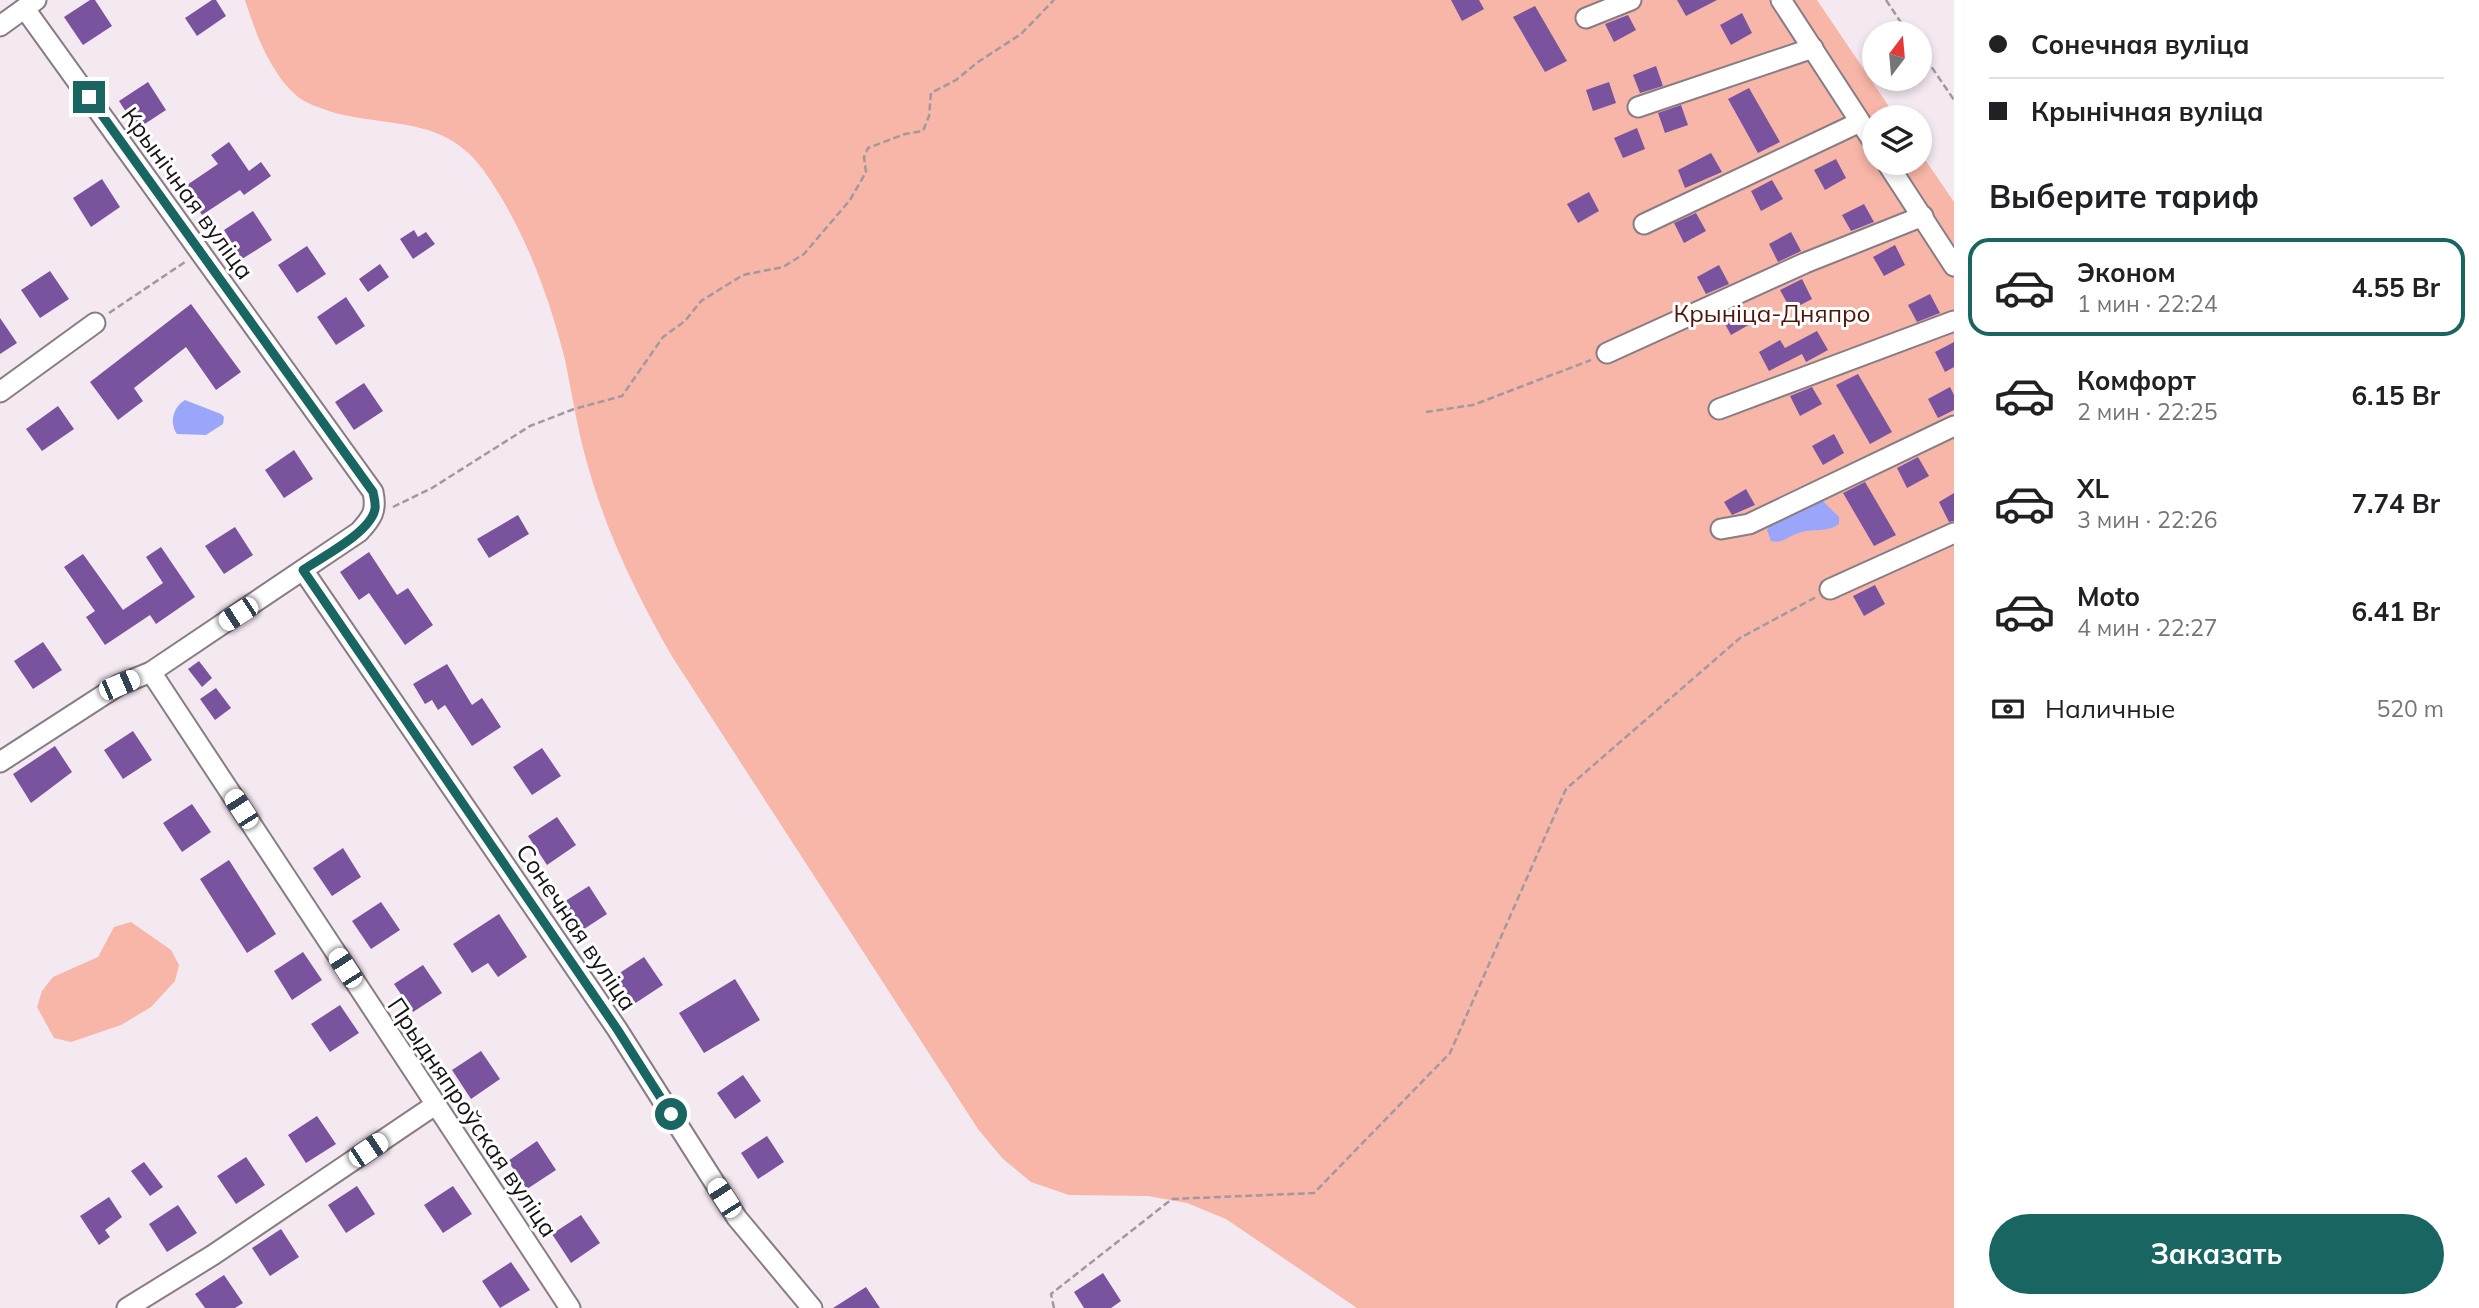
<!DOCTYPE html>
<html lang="ru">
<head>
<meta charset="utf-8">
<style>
	:root { --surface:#fff; --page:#f2f2f2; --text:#202124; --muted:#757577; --line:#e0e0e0; --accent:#186561 }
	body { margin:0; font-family:Mulish,sans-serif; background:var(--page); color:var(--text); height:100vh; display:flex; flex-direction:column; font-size:26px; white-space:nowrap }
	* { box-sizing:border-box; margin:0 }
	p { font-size:23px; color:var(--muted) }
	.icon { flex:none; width:38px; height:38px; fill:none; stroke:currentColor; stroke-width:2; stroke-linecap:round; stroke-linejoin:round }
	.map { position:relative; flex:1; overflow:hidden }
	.details { display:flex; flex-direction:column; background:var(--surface); width:525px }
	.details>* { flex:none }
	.banner { display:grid; align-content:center; height:154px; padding:0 35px; background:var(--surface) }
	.needle { width:46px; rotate:16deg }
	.buttons { position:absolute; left:1862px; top:21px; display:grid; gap:14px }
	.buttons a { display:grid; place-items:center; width:70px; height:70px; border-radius:50%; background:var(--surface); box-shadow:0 4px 10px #0003; font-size:35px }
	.end { position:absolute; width:32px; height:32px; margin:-16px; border:9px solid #186561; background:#fff; box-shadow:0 0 0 4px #fff }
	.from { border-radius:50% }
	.car { position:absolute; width:21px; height:42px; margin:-21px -10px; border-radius:9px; box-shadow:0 0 5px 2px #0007; background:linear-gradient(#fff 24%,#345 0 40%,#fff 0 76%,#345 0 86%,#fff 0) }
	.banner b { display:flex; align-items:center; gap:24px; height:66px; font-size:26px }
	.banner b+b { border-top:2px solid var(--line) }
	.banner i { width:18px; height:18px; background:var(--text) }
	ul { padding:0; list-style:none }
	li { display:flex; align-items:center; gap:21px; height:98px; margin:0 14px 10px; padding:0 21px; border:4px solid transparent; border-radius:21px }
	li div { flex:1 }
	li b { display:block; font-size:26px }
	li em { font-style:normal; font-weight:700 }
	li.current { border-color:var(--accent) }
	li>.icon { width:63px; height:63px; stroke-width:1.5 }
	h2 { padding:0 35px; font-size:32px; line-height:84px }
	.pay { display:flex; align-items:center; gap:18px; height:77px; padding:0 35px; font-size:26px }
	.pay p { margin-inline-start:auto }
	.primary-button { display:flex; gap:14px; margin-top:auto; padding:14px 35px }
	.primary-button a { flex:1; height:80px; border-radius:42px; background:var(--accent); color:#fff; font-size:28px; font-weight:700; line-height:80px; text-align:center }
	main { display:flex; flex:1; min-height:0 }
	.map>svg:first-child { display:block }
	.green { fill:#f7b6a7 }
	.water { fill:#9aa6fa }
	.building { fill:#79539e }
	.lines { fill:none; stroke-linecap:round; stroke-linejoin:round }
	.street-casing { stroke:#887c85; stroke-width:23 }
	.path { stroke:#a2999f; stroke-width:2.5; stroke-dasharray:7 3.5; stroke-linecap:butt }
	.street { stroke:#fff; stroke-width:19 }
	.route { stroke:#186561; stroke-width:9 }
	.labels { text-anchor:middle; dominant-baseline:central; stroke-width:6; stroke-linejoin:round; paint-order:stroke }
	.street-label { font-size:24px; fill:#171316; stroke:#fff }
	.park-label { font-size:24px; fill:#501509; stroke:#fff }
</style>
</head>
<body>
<main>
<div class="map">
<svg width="1954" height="1308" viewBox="0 0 1954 1308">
	<rect width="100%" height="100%" fill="#f4e8f1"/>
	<g class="green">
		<path d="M245,0H1817L1896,117H1874V163H1920V152L1954,202V1308H1357L1226,1219L1187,1203L1148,1196L1069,1195L1031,1182L1003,1159L978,1129L673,658C636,594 605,530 586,459C577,427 572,393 565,360C549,295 523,226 484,171C445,115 388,128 332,112C321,108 307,104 298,97C270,73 256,34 245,0Z"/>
		<polygon points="131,922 171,950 179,965 175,981 151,1007 121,1025 71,1042 54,1038 37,1007 42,991 53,977 98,957 114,927"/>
	</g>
	<g class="water">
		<path d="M185,400L221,414L224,417L223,424L206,435L177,434C169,423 173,407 185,400Z"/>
		<path d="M1814,499L1822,500L1839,517V524C1827,533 1812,528 1799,533C1788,536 1783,544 1771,541L1767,530L1771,521Z"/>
	</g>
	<g class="building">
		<polygon points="90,0 95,0 112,26 83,45 64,17"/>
		<polygon points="212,0 216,0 226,16 197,36 185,18"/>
		<polygon points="1451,0 1479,0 1484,9 1462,21"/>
		<polygon points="1677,0 1717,0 1686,16"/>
		<polygon points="1535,6 1567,61 1545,72 1513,17"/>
		<polygon points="1742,13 1752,33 1731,45 1720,25"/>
		<polygon points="1628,15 1636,30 1614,42 1605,24"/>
		<polygon points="1656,66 1663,86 1640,93 1633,75"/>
		<polygon points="148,82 166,110 137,129 119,101"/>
		<polygon points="1609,82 1616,103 1593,111 1586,90"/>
		<polygon points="1749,88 1780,142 1758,153 1728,99"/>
		<polygon points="1681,105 1688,125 1665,133 1658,113"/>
		<polygon points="1637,128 1645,149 1623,158 1614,138"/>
		<polygon points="229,142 249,171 261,162 271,176 244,195 240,190 202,215 184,187 218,164 211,155"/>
		<polygon points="1711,153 1722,172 1685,188 1678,170"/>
		<polygon points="1836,159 1846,178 1825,190 1814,170"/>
		<polygon points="102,179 120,207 91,227 73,198"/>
		<polygon points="1772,180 1783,199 1761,211 1751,191"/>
		<polygon points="1589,192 1599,211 1578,223 1567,204"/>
		<polygon points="1864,204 1874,222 1851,231 1842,215"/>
		<polygon points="253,211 272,240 242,259 224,230"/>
		<polygon points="1696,213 1706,231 1684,243 1674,223"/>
		<polygon points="414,230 418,237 426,232 435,244 413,259 400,239"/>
		<polygon points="1791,232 1801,251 1778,262 1769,244"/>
		<polygon points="1895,245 1905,265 1884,276 1873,257"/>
		<polygon points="307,246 326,274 297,293 278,265"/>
		<polygon points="380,264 389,277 368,292 359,279"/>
		<polygon points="1719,265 1729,284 1706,294 1697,277"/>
		<polygon points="50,271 69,299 40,318 21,290"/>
		<polygon points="1802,279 1812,299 1791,310 1780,290"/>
		<polygon points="1930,294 1940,313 1917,322 1908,305"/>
		<polygon points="346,297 365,326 336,345 317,317"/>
		<polygon points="191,304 241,372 216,390 186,347 134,388 143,401 118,420 90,382"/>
		<polygon points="1742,305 1752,323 1731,335 1720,315"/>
		<polygon points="0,318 17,343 0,354"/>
		<polygon points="1817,331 1828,350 1806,362 1802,354 1769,371 1759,352 1780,340 1785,348"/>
		<polygon points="1954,342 1954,367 1945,372 1935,352"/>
		<polygon points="1858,374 1892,432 1870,444 1836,385"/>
		<polygon points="364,383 383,411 354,430 335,402"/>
		<polygon points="1812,387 1822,404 1800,416 1790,396"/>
		<polygon points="1950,387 1954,395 1954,410 1938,418 1928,399"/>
		<polygon points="58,406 74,429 42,451 26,429"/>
		<polygon points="1834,434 1844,453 1823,465 1812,446"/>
		<polygon points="294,450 313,479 284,498 265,470"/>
		<polygon points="1918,457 1929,476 1907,488 1897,468"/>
		<polygon points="1865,482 1896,535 1874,546 1843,493"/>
		<polygon points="1746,489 1755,505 1732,515 1724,502"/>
		<polygon points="1954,493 1954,521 1949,522 1939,502"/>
		<polygon points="518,515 529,534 489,558 477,539"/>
		<polygon points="235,527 253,555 224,574 205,546"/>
		<polygon points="161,547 195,597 156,624 150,615 105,645 86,617 95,611 64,567 83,554 123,610 163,583 146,557"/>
		<polygon points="369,552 397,595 408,588 433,625 405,645 369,593 359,600 340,572"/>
		<polygon points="1875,585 1885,604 1864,616 1853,596"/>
		<polygon points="43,642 62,670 33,689 14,661"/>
		<polygon points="199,661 212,678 202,687 188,669"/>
		<polygon points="447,664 472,705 482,698 501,727 472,746 445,705 438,710 432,700 425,704 413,684"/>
		<polygon points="216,688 231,708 215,720 200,699"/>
		<polygon points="133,731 152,760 123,779 104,750"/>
		<polygon points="55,746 72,772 31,803 13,774"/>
		<polygon points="542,748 561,776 532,795 513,767"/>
		<polygon points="192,804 211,832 182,852 163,823"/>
		<polygon points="557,817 576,845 547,865 528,836"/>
		<polygon points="343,848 361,877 332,896 313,868"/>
		<polygon points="229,860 276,934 247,953 200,879"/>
		<polygon points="589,886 607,914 578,933 559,905"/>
		<polygon points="381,902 400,930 371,949 352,921"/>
		<polygon points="499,914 527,957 498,977 488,963 472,973 453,944"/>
		<polygon points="303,952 322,980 292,1000 274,971"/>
		<polygon points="644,957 663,985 634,1004 615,976"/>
		<polygon points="423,965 442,993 413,1012 394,984"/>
		<polygon points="735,979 760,1020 704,1053 679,1013"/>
		<polygon points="340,1005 359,1033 330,1052 311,1024"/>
		<polygon points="481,1051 500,1079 471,1099 452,1070"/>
		<polygon points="743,1075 761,1101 735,1119 717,1093"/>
		<polygon points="317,1116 336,1144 306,1163 288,1135"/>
		<polygon points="767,1136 784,1162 758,1179 741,1153"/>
		<polygon points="537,1141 556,1170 527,1189 508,1161"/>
		<polygon points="246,1157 265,1185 236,1204 217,1176"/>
		<polygon points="144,1162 163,1187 150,1196 131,1171"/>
		<polygon points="357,1186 375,1214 346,1233 328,1205"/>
		<polygon points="453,1186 472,1214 443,1233 424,1205"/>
		<polygon points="109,1197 122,1217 105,1230 110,1237 99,1245 80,1216"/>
		<polygon points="178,1205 197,1233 167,1252 149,1224"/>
		<polygon points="581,1215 600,1243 571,1263 552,1234"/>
		<polygon points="281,1229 299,1257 270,1276 252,1248"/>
		<polygon points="511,1262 530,1290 500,1308 482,1281"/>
		<polygon points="1103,1273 1121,1301 1111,1308 1084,1308 1074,1292"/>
		<polygon points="224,1275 243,1303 235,1308 205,1308 195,1294"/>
		<polygon points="866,1287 880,1308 833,1308"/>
	</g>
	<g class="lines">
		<defs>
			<g id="street">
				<polyline points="1781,0 1874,143"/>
				<polyline points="1586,18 1631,0"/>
				<polyline points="0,26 36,0"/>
				<polyline points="1638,107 1813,48"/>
				<polyline points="1887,163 1954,266"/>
				<polyline points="1644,224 1860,122"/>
				<polyline points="1607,353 1805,263 1923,216"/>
				<polyline points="0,392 95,323"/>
				<polyline points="1719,409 1954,321"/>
				<polyline points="1721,529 1749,524 1954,426"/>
				<polyline points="303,570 617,1029 737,1218 812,1308"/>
				<polyline points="1830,589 1954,533"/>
				<polyline points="151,672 570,1308"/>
				<path d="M0,762L119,685L151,672L359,532C372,518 377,511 373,492L25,9"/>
				<polyline points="127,1308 213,1255 435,1105"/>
			</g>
		</defs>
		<use href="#street" class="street-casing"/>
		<g class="path">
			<polyline points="1886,0 1908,33"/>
			<polyline points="1920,50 1954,100"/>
			<polyline points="109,313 185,262"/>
			<polyline points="1426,412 1473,405 1591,360"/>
			<polyline points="393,507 432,488 530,426 574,409 622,396 663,337 685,321 701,301 743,275 783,267 804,254 850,200 866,172 864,157 868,148 905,134 923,131 929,116 931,93 956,80 978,62 1021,34 1054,0"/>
			<polyline points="1054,1308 1051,1294 1172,1199 1314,1193 1450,1053 1566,789 1740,638 1816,597"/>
		</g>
		<use href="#street" class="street"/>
	</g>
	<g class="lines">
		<path class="route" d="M89,97L373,492C374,498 376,503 375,509C371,532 322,557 303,570L617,1029L671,1114"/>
	</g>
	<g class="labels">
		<g class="street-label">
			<text transform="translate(188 193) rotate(54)">Крынічная вуліца</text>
			<text transform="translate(577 927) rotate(56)">Сонечная вуліца</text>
			<text transform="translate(473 1117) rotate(56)">Прыдняпроўская вуліца</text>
		</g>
		<g class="park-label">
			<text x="1772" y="313">Крыніца-Дняпро</text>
		</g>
	</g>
</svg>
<div class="buttons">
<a><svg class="needle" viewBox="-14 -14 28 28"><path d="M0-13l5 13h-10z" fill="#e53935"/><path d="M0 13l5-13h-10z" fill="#757577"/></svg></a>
<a><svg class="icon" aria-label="layers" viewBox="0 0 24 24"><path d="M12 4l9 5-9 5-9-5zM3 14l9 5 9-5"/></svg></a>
</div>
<i class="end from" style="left:671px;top:1114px"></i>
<i class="end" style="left:89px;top:97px"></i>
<i class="car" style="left:238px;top:614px;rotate:237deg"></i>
<i class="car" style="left:119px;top:685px;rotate:67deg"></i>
<i class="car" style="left:241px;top:809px;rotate:327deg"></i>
<i class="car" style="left:345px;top:968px;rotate:327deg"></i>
<i class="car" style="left:368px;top:1150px;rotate:56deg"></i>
<i class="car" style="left:724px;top:1198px;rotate:327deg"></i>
</div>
<section class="details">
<div class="banner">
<b><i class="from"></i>Сонечная вуліца</b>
<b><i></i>Крынічная вуліца</b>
</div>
<h2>Выберите тариф</h2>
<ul>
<li class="current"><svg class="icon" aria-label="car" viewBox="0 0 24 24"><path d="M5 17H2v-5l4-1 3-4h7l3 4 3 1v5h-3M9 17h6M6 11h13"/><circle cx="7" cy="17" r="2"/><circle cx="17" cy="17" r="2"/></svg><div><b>Эконом</b><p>1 мин · 22:24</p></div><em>4.55 Br</em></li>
<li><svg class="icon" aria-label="car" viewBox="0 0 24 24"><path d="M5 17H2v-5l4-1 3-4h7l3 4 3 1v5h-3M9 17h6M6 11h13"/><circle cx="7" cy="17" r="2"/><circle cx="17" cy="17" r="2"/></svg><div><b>Комфорт</b><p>2 мин · 22:25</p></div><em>6.15 Br</em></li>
<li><svg class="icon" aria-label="car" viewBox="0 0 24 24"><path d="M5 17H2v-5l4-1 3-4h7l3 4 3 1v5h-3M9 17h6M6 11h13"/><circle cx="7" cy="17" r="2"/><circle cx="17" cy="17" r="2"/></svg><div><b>XL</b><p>3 мин · 22:26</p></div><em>7.74 Br</em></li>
<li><svg class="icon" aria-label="car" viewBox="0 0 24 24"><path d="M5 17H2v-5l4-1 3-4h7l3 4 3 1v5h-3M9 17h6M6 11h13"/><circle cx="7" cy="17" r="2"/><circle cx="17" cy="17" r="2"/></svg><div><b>Moto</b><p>4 мин · 22:27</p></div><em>6.41 Br</em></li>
</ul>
<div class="pay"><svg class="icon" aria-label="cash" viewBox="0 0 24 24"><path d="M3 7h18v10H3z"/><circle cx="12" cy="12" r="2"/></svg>Наличные<p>520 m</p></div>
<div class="primary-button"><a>Заказать</a></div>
</section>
</main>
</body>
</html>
